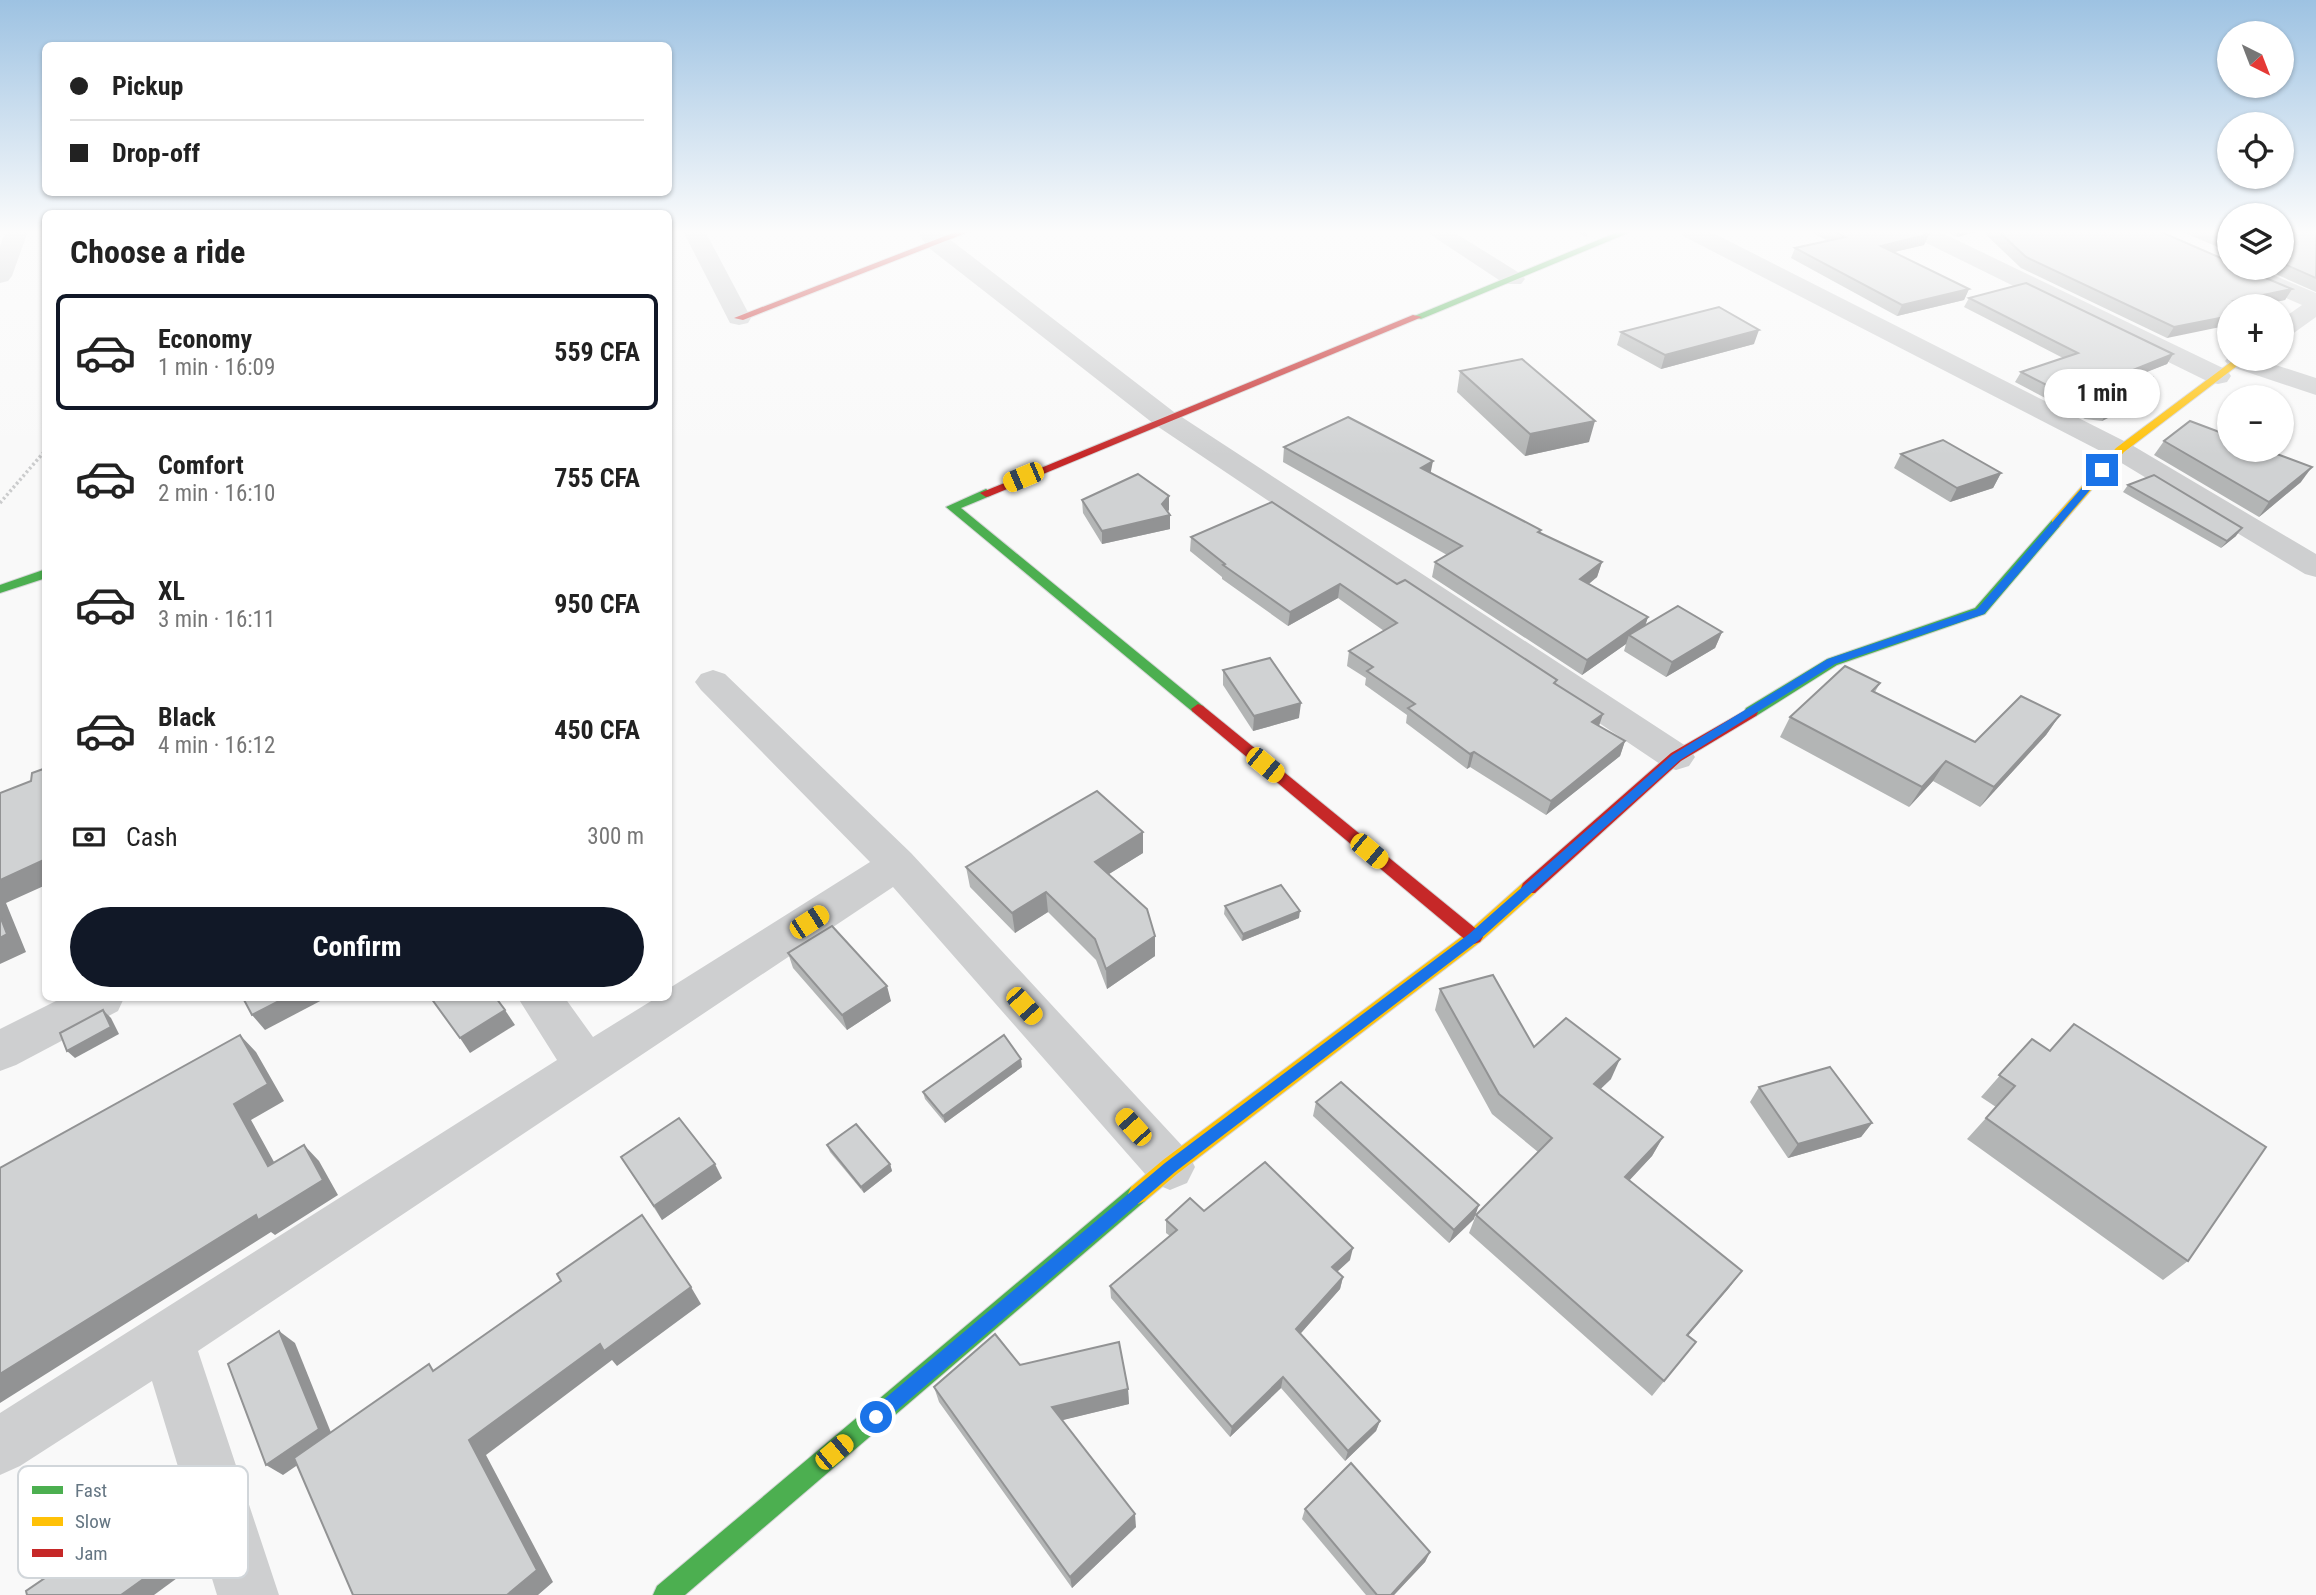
<!DOCTYPE html>
<html lang="en">
<head>
<meta charset="utf-8">
<style>
	:root { --surface:#fff; --page:#f2f2f2; --text:#222; --muted:#767676; --line:#e0e0e0; --accent:#111827 }
	body { margin:0; font-family:"Roboto Condensed",sans-serif; background:var(--page); color:var(--text); height:100vh; display:flex; flex-direction:column; font-size:26px; white-space:nowrap }
	* { box-sizing:border-box; margin:0 }
	p { font-size:23px; color:var(--muted) }
	.icon { flex:none; width:38px; height:38px; fill:none; stroke:currentColor; stroke-width:2; stroke-linecap:round; stroke-linejoin:round }
	.map { position:relative; flex:1; overflow:hidden }
	.panel { position:absolute; left:42px; top:210px; width:630px; height:791px; display:flex; flex-direction:column; background:var(--surface); border-radius:10px; box-shadow:0 2px 5px #0004 }
	.panel>* { flex:none }
	.hud { position:absolute; left:42px; top:42px; width:630px; height:154px; border-radius:10px; box-shadow:0 2px 5px #0004; display:grid; align-content:center; height:154px; padding:0 28px; background:var(--surface) }
	.needle { width:46px; rotate:138deg }
	.controls { position:absolute; left:2217px; top:21px; display:grid; gap:14px }
	.controls a { display:grid; place-items:center; width:77px; height:77px; border-radius:50%; background:var(--surface); box-shadow:0 2px 5px #0004; font-size:35px }
	.end { position:absolute; width:32px; height:32px; margin:-16px; border:9px solid #1a73e8; background:#fff; box-shadow:0 0 0 4px #fff }
	.from { border-radius:50% }
	.bubble { position:absolute; height:49px; border-radius:24px; background:var(--surface); box-shadow:0 2px 5px #0004; font-size:23px; font-weight:700; line-height:49px; text-align:center }
	.car { position:absolute; width:21px; height:42px; margin:-21px -10px; border-radius:9px; box-shadow:0 0 5px 2px #0007; background:linear-gradient(#f5c518 24%,#345 0 40%,#f5c518 0 76%,#345 0 86%,#f5c518 0) }
	.hud b { display:flex; align-items:center; gap:24px; height:66px; font-size:26px }
	.hud b+b { border-top:2px solid var(--line) }
	.hud i { width:18px; height:18px; background:var(--text) }
	ul { padding:0; list-style:none }
	li { display:flex; align-items:center; gap:21px; height:116px; margin:0 14px 10px; padding:0 14px; border:4px solid transparent; border-radius:10px }
	li div { flex:1 }
	li b { display:block; font-size:26px }
	li em { font-style:normal; font-weight:700 }
	li.on { border-color:var(--accent) }
	li>.icon { width:63px; height:63px; stroke-width:1.5 }
	h2 { padding:0 28px; font-size:32px; line-height:84px }
	.pay { display:flex; align-items:center; gap:18px; height:77px; padding:0 28px; font-size:26px }
	.pay p { margin-inline-start:auto }
	.button { display:flex; gap:14px; margin-top:auto; padding:14px 28px }
	.button a { flex:1; height:80px; border-radius:42px; background:var(--accent); color:#fff; font-size:28px; font-weight:700; line-height:80px; text-align:center }
	.map>svg:first-child { display:block }
	.lines { fill:none; stroke-linecap:round; stroke-linejoin:round }
	.fast-casing { stroke:#d5d6d7; stroke-width:2 }
	.slow-casing { stroke:#d5d6d7; stroke-width:2 }
	.jam-casing { stroke:#d5d6d7; stroke-width:2 }
	.path-far1 { stroke:#cbcccd; stroke-width:2.5; stroke-dasharray:2.5 2.5; stroke-linecap:butt }
	.path { stroke:#cbcccd; stroke-width:3.5; stroke-dasharray:2.5 2.5; stroke-linecap:butt }
	.street { fill:#cecfd0; fill-rule:evenodd }
	.fast { fill:#4caf50; fill-rule:evenodd }
	.slow { fill:#ffc107; fill-rule:evenodd }
	.jam { fill:#c62828; fill-rule:evenodd }
	.wall { fill:#b3b5b5 }
	.shaded-wall { fill:#929394 }
	.building { fill:#d0d2d3; stroke:#929394; stroke-width:2 }
	.route { fill:#1a73e8 }
	.key { fill:#fff; stroke:#d1d6da; stroke-width:2 }
	.key-label { font-size:19px; fill:#657683 }
</style>
</head>
<body>
<div class="map">
<svg width="2316" height="1595" viewBox="0 0 2316 1595">
	<rect width="100%" height="100%" fill="#f9f9f9"/>
	<g class="lines">
		<defs>
			<g id="fast">
				<polygon points="1620,231 1633,231 1421,319 1412,317"/>
				<polygon points="986,489 992,493 990,496 961,508 1203,706 1205,709 1203,712 1193,712 946,507"/>
				<polygon points="2056,519 2062,523 2060,526 1985,614 1837,665 1756,716 1746,716 1744,712 1746,708 1827,659 1975,608 2052,520"/>
				<polygon points="46,569 46,578 0,593 0,585"/>
				<polygon points="1138,1184 1145,1187 1148,1194 1145,1201 685,1595 653,1595 657,1586 1131,1187"/>
			</g>
			<g id="slow">
				<polygon points="2235,359 2246,359 2124,452 2060,526 2052,526 2052,520 2116,448"/>
				<polygon points="1529,882 1535,883 1537,888 1535,893 1480,942 1177,1174 1145,1201 1138,1204 1131,1201 1128,1194 1131,1187 1163,1160 1468,932 1523,883"/>
			</g>
			<g id="jam">
				<polygon points="958,231 971,231 743,320 734,318"/>
				<polygon points="1413,315 1422,317 990,496 986,497 980,493"/>
				<polygon points="1198,704 1203,706 1480,932 1483,937 1480,942 1474,944 1468,942 1193,712 1191,709"/>
				<polygon points="1751,707 1756,708 1758,712 1756,716 1681,761 1535,893 1523,893 1521,888 1523,883 1671,753"/>
			</g>
		</defs>
		<use href="#fast" class="fast-casing"/>
		<use href="#slow" class="slow-casing"/>
		<use href="#jam" class="jam-casing"/>
		<polyline class="path-far1" points="43,454 46,450"/>
		<polyline class="path" points="0,503 44,452"/>
		<g class="street">
			<polygon points="6,231 28,231 12,276 8,281 0,283 0,246"/>
			<polygon points="683,231 705,231 751,318 748,323 739,325 730,323"/>
			<polygon points="916,231 939,231 1174,412 1689,748 1695,757 1689,766 1676,770 1663,766 1154,424 929,248"/>
			<polygon points="1425,231 1452,231 1521,274 1525,279 1521,284 1505,284"/>
			<polygon points="1680,231 1709,231 2130,444 2316,554 2316,577 2305,574 2110,456 1683,236"/>
			<polygon points="1909,231 1938,231 2227,370 2231,376 2227,382 2218,384 2209,382 1912,236"/>
			<polygon points="2229,263 2230,268 2256,268 2316,293 2316,317 2291,335 2282,337 2282,319 2302,305 2229,273 2225,268"/>
			<polygon points="2230,355 2230,359 2257,359 2316,378 2316,395 2229,366 2225,361"/>
			<polygon points="713,670 725,674 911,853 1187,1151 1195,1167 1187,1183 1170,1190 1153,1183 893,887 198,1351 279,1595 217,1595 152,1381 20,1466 0,1475 0,1413 557,1060 518,998 565,998 593,1037 656,998 668,998 668,989 870,862 701,690 695,682 701,674"/>
			<polygon points="62,998 124,998 118,1011 16,1065 0,1071 0,1029"/>
		</g>
		<use href="#fast" class="fast"/>
		<use href="#slow" class="slow"/>
		<use href="#jam" class="jam"/>
	</g>
	<g class="wall">
		<polygon points="1573,231 1588,231 1587,237"/>
		<polygon points="1809,231 1923,231 1929,234 1924,245 1894,252 1969,289 1964,300 1897,316 1791,258 1795,248 1828,241"/>
		<polygon points="1944,231 1980,231 1957,237"/>
		<polygon points="1982,231 2159,231 2292,289 2285,300 2255,306 2230,306 2167,338 2021,268"/>
		<polygon points="2180,231 2230,231 2230,252"/>
		<polygon points="2282,231 2316,231 2316,292 2262,268 2282,268"/>
		<polygon points="1969,298 2173,354 2167,364 2143,373 2148,384 2155,386 2149,397 2102,421 2085,419 2015,382 2021,372 2063,358 1964,307"/>
		<polygon points="1621,332 1754,344 1661,369 1617,345"/>
		<polygon points="1460,371 1589,442 1525,456 1457,392"/>
		<polygon points="2164,441 2301,482 2259,517 2154,455"/>
		<polygon points="1284,447 1431,473 1541,530 1540,533 1602,562 1597,577 1589,584 1648,617 1645,626 1722,632 1715,648 1666,677 1624,651 1626,644 1582,675 1432,577 1435,562 1447,555 1283,462"/>
		<polygon points="1901,454 2001,473 1993,488 1950,502 1894,468"/>
		<polygon points="2128,485 2236,536 2221,548 2123,492"/>
		<polygon points="1169,496 1169,510 1167,512 1170,529 1102,544 1083,513 1082,500"/>
		<polygon points="1191,537 1397,584 1556,685 1599,726 1625,741 1620,756 1546,815 1470,767 1467,769 1406,723 1407,715 1365,685 1366,678 1347,666 1349,651 1384,631 1338,598 1288,626 1222,579 1222,577 1190,551"/>
		<polygon points="1223,670 1299,718 1253,731 1223,685"/>
		<polygon points="1880,683 1875,692 1975,742 2060,715 2046,735 1980,807 1933,781 1909,807 1780,737 1790,717"/>
		<polygon points="1143,853 1109,874 1155,936 1155,956 1107,989 1096,960 1048,912 1015,933 970,887 966,867"/>
		<polygon points="1225,906 1299,918 1242,941 1224,914"/>
		<polygon points="788,953 891,1001 847,1030 793,968"/>
		<polygon points="1440,989 1534,1047 1611,1079 1600,1089 1663,1137 1652,1156 1629,1180 1742,1271 1688,1335 1696,1342 1652,1396 1469,1233 1476,1215 1538,1152 1492,1114 1435,1010"/>
		<polygon points="2074,1024 2188,1261 2163,1280 1967,1139 1996,1107 1981,1097 2032,1039 2050,1051"/>
		<polygon points="1022,1067 945,1123 925,1099 923,1092"/>
		<polygon points="1759,1087 1872,1123 1861,1137 1788,1158 1750,1102"/>
		<polygon points="1316,1102 1474,1219 1449,1243 1313,1116"/>
		<polygon points="827,1145 890,1164 892,1171 864,1193 830,1152"/>
		<polygon points="621,1157 722,1178 662,1220"/>
		<polygon points="1204,1211 1350,1260 1337,1272 1343,1277 1340,1289 1300,1334 1380,1421 1376,1431 1345,1461 1281,1388 1230,1437 1111,1298 1110,1286 1170,1236 1166,1233 1166,1220"/>
		<polygon points="1020,1365 1128,1389 1129,1404 1062,1420 1136,1527 1072,1588 939,1402 934,1387"/>
		<polygon points="1305,1509 1430,1552 1425,1562 1394,1595 1366,1595 1302,1519"/>
	</g>
	<g class="shaded-wall">
		<polygon points="1959,231 1980,231 1957,237"/>
		<polygon points="1929,234 1924,245 1877,256 1881,246"/>
		<polygon points="1969,289 1964,300 1897,316 1902,305"/>
		<polygon points="2292,289 2285,300 2255,306 2231,306 2234,301"/>
		<polygon points="2230,316 2230,325 2167,338 2174,327"/>
		<polygon points="1759,330 1754,344 1661,369 1665,355"/>
		<polygon points="2173,354 2167,364 2127,380 2133,370"/>
		<polygon points="2155,386 2149,397 2102,421 2108,410"/>
		<polygon points="1595,421 1589,442 1525,456 1530,434"/>
		<polygon points="1433,461 1430,476 1421,468"/>
		<polygon points="2312,467 2301,482 2259,517 2269,502"/>
		<polygon points="2001,473 1993,488 1950,502 1957,488"/>
		<polygon points="1169,496 1169,510 1162,517 1170,515 1170,529 1102,544 1102,531 1162,504"/>
		<polygon points="2242,528 2236,536 2221,548 2227,541"/>
		<polygon points="1602,562 1597,577 1576,594 1580,579"/>
		<polygon points="1340,584 1338,598 1288,626 1290,612"/>
		<polygon points="1648,617 1643,632 1629,635 1626,644 1582,675 1587,660"/>
		<polygon points="1722,632 1715,648 1666,677 1672,662"/>
		<polygon points="1301,703 1299,718 1253,731 1254,716"/>
		<polygon points="1603,714 1598,729 1592,722"/>
		<polygon points="2060,715 2046,735 1980,807 1994,787"/>
		<polygon points="1625,741 1620,756 1546,815 1551,801"/>
		<polygon points="1474,752 1470,767 1467,769 1470,754"/>
		<polygon points="1946,761 1933,781 1909,807 1922,787"/>
		<polygon points="1143,832 1143,853 1096,882 1095,862"/>
		<polygon points="46,859 46,885 6,903 26,952 0,964 0,880"/>
		<polygon points="1046,892 1048,912 1015,933 1012,913"/>
		<polygon points="1300,911 1299,918 1242,941 1243,934"/>
		<polygon points="1155,936 1155,956 1107,989 1106,969"/>
		<polygon points="887,986 891,1001 847,1030 842,1015"/>
		<polygon points="285,998 326,998 265,1030 252,1015"/>
		<polygon points="103,1010 111,1018 119,1034 75,1058 67,1051"/>
		<polygon points="505,1010 515,1025 470,1053 460,1038"/>
		<polygon points="240,1035 256,1052 284,1101 251,1120 285,1182 268,1166 234,1104"/>
		<polygon points="1021,1059 1022,1067 945,1123 943,1116"/>
		<polygon points="1620,1059 1611,1079 1585,1104 1594,1084"/>
		<polygon points="1872,1123 1861,1137 1788,1158 1798,1144"/>
		<polygon points="1663,1137 1652,1156 1615,1196 1625,1177"/>
		<polygon points="304,1145 319,1161 338,1195 275,1235 271,1232 0,1403 0,1374"/>
		<polygon points="715,1164 722,1178 662,1220 654,1206"/>
		<polygon points="890,1164 892,1171 864,1193 861,1187"/>
		<polygon points="1479,1205 1474,1219 1449,1243 1454,1230"/>
		<polygon points="1353,1248 1350,1260 1329,1279 1332,1267"/>
		<polygon points="1742,1271 1729,1288 1675,1351 1687,1335"/>
		<polygon points="1343,1277 1340,1289 1294,1341 1296,1329"/>
		<polygon points="691,1287 701,1304 617,1366 612,1360 486,1455 553,1582 538,1595 507,1595 469,1440 600,1344"/>
		<polygon points="279,1331 295,1343 334,1440 283,1475 266,1465"/>
		<polygon points="1283,1377 1281,1388 1230,1437 1232,1427"/>
		<polygon points="1128,1389 1129,1404 1055,1422 1052,1407"/>
		<polygon points="1380,1421 1376,1431 1345,1461 1348,1451"/>
		<polygon points="168,1494 187,1504 203,1559 154,1595 121,1595"/>
		<polygon points="1135,1514 1136,1527 1072,1588 1070,1577"/>
		<polygon points="1430,1552 1425,1562 1394,1595 1391,1595"/>
	</g>
	<g class="building">
		<polygon points="1834,231 1923,231 1929,234 1881,246 1969,289 1902,305 1795,248 1845,237"/>
		<polygon points="1998,231 2159,231 2230,262 2230,268 2242,268 2292,289 2234,301 2246,306 2230,306 2230,316 2174,327 2026,257"/>
		<polygon points="2212,231 2230,231 2230,239"/>
		<polygon points="2282,231 2316,231 2316,278 2282,263"/>
		<polygon points="2026,283 2173,354 2133,370 2152,377 2144,382 2155,386 2108,410 2092,408 2021,372 2078,353 1969,298"/>
		<polygon points="1719,307 1759,330 1665,355 1621,332"/>
		<polygon points="1522,359 1595,421 1530,434 1460,371"/>
		<polygon points="1348,417 1433,461 1421,468 1541,530 1538,532 1602,562 1580,579 1648,617 1587,660 1435,562 1462,546 1284,447"/>
		<polygon points="2190,421 2230,436 2230,450 2266,450 2312,467 2269,502 2164,441"/>
		<polygon points="1943,440 2001,473 1957,488 1901,454"/>
		<polygon points="1138,474 1169,496 1162,504 1170,515 1102,531 1082,500"/>
		<polygon points="2154,475 2242,528 2227,541 2128,485"/>
		<polygon points="1272,502 1397,584 1405,580 1557,680 1554,683 1603,714 1592,722 1625,741 1551,801 1474,752 1470,754 1408,708 1415,704 1367,671 1373,667 1349,651 1397,623 1340,584 1290,612 1223,565 1225,564 1191,537"/>
		<polygon points="1678,606 1722,632 1672,662 1629,635"/>
		<polygon points="1270,658 1301,703 1254,716 1223,670"/>
		<polygon points="1845,666 1880,683 1872,691 1975,742 2021,696 2060,715 1994,787 1946,761 1922,787 1790,717"/>
		<polygon points="46,768 46,859 0,880 0,793 31,781 32,773"/>
		<polygon points="1097,791 1143,832 1095,862 1147,909 1155,936 1106,969 1095,939 1046,892 1012,913 966,867"/>
		<polygon points="1281,885 1300,911 1243,934 1225,906"/>
		<polygon points="0,916 7,934 0,938"/>
		<polygon points="832,926 887,986 842,1015 788,953"/>
		<polygon points="1493,975 1534,1047 1566,1018 1620,1059 1594,1084 1663,1137 1625,1177 1742,1271 1687,1335 1696,1342 1664,1381 1476,1215 1552,1138 1499,1094 1440,989"/>
		<polygon points="243,998 285,998 252,1015"/>
		<polygon points="431,998 496,998 505,1010 460,1038"/>
		<polygon points="103,1010 111,1027 67,1051 60,1033"/>
		<polygon points="2074,1024 2266,1147 2188,1261 1986,1118 2015,1086 1999,1075 2032,1039 2050,1051"/>
		<polygon points="240,1035 268,1084 234,1104 268,1166 304,1145 323,1180 258,1220 256,1215 0,1374 0,1168"/>
		<polygon points="1004,1035 1021,1059 943,1116 923,1092"/>
		<polygon points="1830,1067 1872,1123 1798,1144 1759,1087"/>
		<polygon points="1341,1082 1479,1205 1454,1230 1316,1102"/>
		<polygon points="679,1118 715,1164 654,1206 621,1157"/>
		<polygon points="856,1124 890,1164 861,1187 827,1145"/>
		<polygon points="1265,1162 1353,1248 1332,1267 1343,1277 1296,1329 1380,1421 1348,1451 1283,1377 1232,1427 1110,1286 1177,1230 1166,1220 1190,1198 1204,1211"/>
		<polygon points="642,1215 691,1287 604,1351 600,1344 469,1440 537,1570 507,1595 353,1595 294,1458 429,1364 433,1371 561,1281 557,1274"/>
		<polygon points="279,1331 319,1429 266,1465 228,1364"/>
		<polygon points="995,1334 1020,1365 1119,1342 1128,1389 1052,1407 1135,1514 1070,1577 934,1387"/>
		<polygon points="1351,1463 1430,1552 1391,1595 1377,1595 1305,1509"/>
		<polygon points="168,1494 184,1550 121,1595 27,1595 26,1591"/>
	</g>
	<linearGradient id="sky" x2="0" y2="1"><stop stop-color="#9dc2e2"/><stop offset="0.51" stop-color="#fcfcfc"/><stop offset="1" stop-color="#fcfcfc" stop-opacity="0"/></linearGradient>
	<rect width="2316" height="455" fill="url(#sky)"/>
	<polygon class="route" points="2099,468 2107,470 1984,614 1835,664 1680,760 1478,941 1175,1172 882,1423 876,1425 870,1423 868,1417 870,1411 1165,1163 1469,934 1672,755 1828,659 1977,609"/>
	<rect x="18" y="1466" width="230" height="112" rx="10" class="key"/>
	<rect x="32" y="1486" width="31" height="8" fill="#4caf50"/>
	<rect x="32" y="1517" width="31" height="9" fill="#ffc107"/>
	<rect x="32" y="1549" width="31" height="8" fill="#c62828"/>
	<g class="key-label">
		<text x="75" y="1497">Fast</text>
		<text x="75" y="1528">Slow</text>
		<text x="75" y="1560">Jam</text>
	</g>
</svg>
<div class="controls">
<a><svg class="needle" viewBox="-14 -14 28 28"><path d="M0-13l5 13h-10z" fill="#e53935"/><path d="M0 13l5-13h-10z" fill="#767676"/></svg></a>
<a><svg class="icon" aria-label="locate" viewBox="0 0 24 24"><circle cx="12" cy="12" r="6"/><path d="M12 2v4M12 18v4M2 12h4M18 12h4"/></svg></a>
<a><svg class="icon" aria-label="layers" viewBox="0 0 24 24"><path d="M12 4l9 5-9 5-9-5zM3 14l9 5 9-5"/></svg></a>
<a>+</a>
<a>−</a>
</div>
<i class="end from" style="left:876px;top:1417px"></i>
<i class="end" style="left:2102px;top:470px"></i>
<div class="bubble" style="left:2044px;top:369px;width:116px">1 min</div>
<i class="car" style="left:1023px;top:477px;rotate:247deg"></i>
<i class="car" style="left:1265px;top:765px;rotate:129deg"></i>
<i class="car" style="left:1369px;top:851px;rotate:130deg"></i>
<i class="car" style="left:809px;top:922px;rotate:57deg"></i>
<i class="car" style="left:1024px;top:1006px;rotate:138deg"></i>
<i class="car" style="left:1133px;top:1127px;rotate:318deg"></i>
<i class="car" style="left:834px;top:1452px;rotate:50deg"></i>
<div class="hud">
<b><i class="from"></i>Pickup</b>
<b><i></i>Drop-off</b>
</div>
<section class="panel">
<h2>Choose a ride</h2>
<ul>
<li class="on"><svg class="icon" aria-label="car" viewBox="0 0 24 24"><path d="M5 17H2v-5l4-1 3-4h7l3 4 3 1v5h-3M9 17h6M6 11h13"/><circle cx="7" cy="17" r="2"/><circle cx="17" cy="17" r="2"/></svg><div><b>Economy</b><p>1 min · 16:09</p></div><em>559 CFA</em></li>
<li><svg class="icon" aria-label="car" viewBox="0 0 24 24"><path d="M5 17H2v-5l4-1 3-4h7l3 4 3 1v5h-3M9 17h6M6 11h13"/><circle cx="7" cy="17" r="2"/><circle cx="17" cy="17" r="2"/></svg><div><b>Comfort</b><p>2 min · 16:10</p></div><em>755 CFA</em></li>
<li><svg class="icon" aria-label="car" viewBox="0 0 24 24"><path d="M5 17H2v-5l4-1 3-4h7l3 4 3 1v5h-3M9 17h6M6 11h13"/><circle cx="7" cy="17" r="2"/><circle cx="17" cy="17" r="2"/></svg><div><b>XL</b><p>3 min · 16:11</p></div><em>950 CFA</em></li>
<li><svg class="icon" aria-label="car" viewBox="0 0 24 24"><path d="M5 17H2v-5l4-1 3-4h7l3 4 3 1v5h-3M9 17h6M6 11h13"/><circle cx="7" cy="17" r="2"/><circle cx="17" cy="17" r="2"/></svg><div><b>Black</b><p>4 min · 16:12</p></div><em>450 CFA</em></li>
</ul>
<div class="pay"><svg class="icon" aria-label="cash" viewBox="0 0 24 24"><path d="M3 7h18v10H3z"/><circle cx="12" cy="12" r="2"/></svg>Cash<p>300 m</p></div>
<div class="button"><a>Confirm</a></div>
</section>
</div>
</body>
</html>
